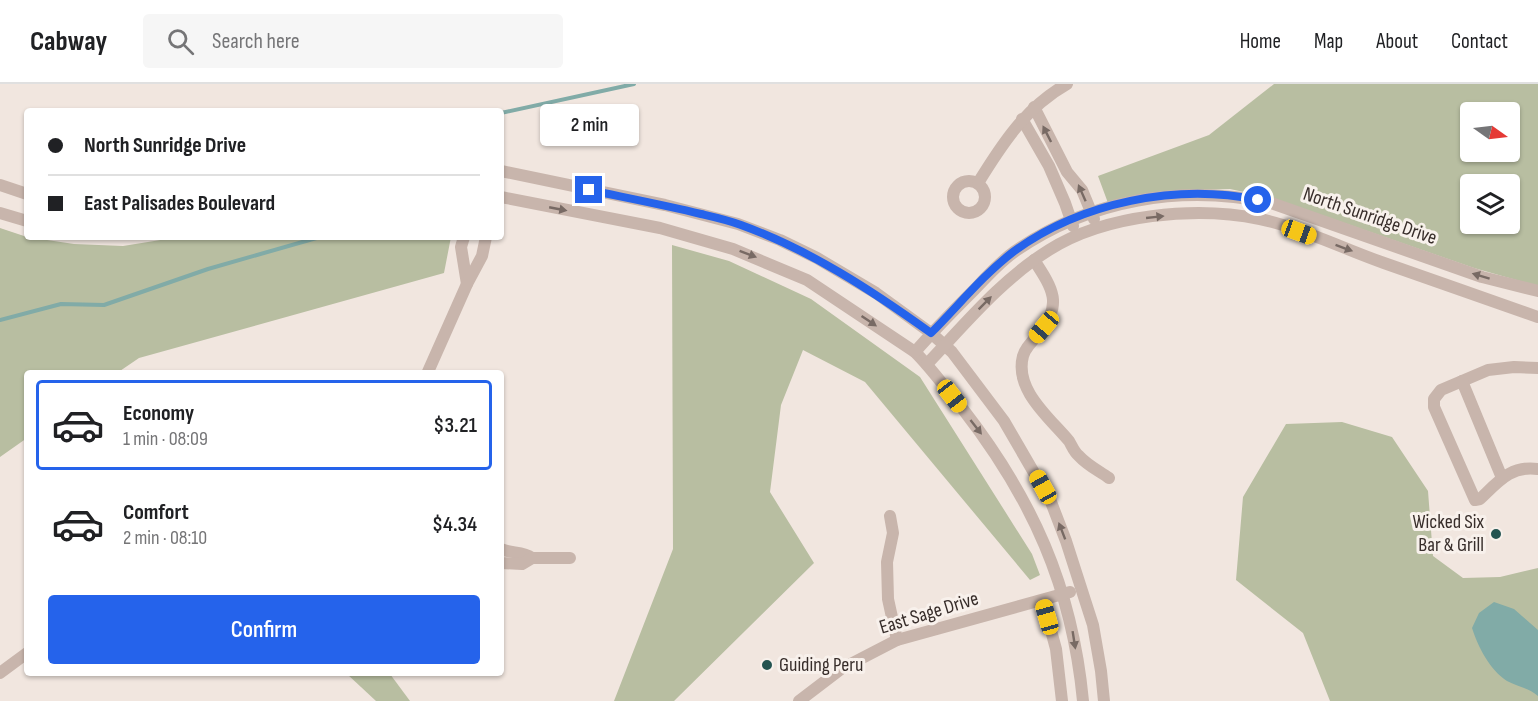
<!DOCTYPE html>
<html lang="en">
<head>
<meta charset="utf-8">
<style>
	:root { --surface:#fff; --page:#f6f6f6; --text:#202124; --muted:#757577; --line:#e0e0e0; --accent:#2563eb }
	body { margin:0; font-family:"Sofia Sans Condensed",sans-serif; background:var(--page); color:var(--text); height:100vh; display:flex; flex-direction:column; font-size:22px; white-space:nowrap }
	* { box-sizing:border-box; margin:0 }
	p { font-size:20px; color:var(--muted) }
	.icon { flex:none; width:33px; height:33px; fill:none; stroke:currentColor; stroke-width:2; stroke-linecap:round; stroke-linejoin:round }
	.map { position:relative; flex:1; overflow:hidden }
	.details { position:absolute; left:24px; top:286px; width:480px; height:306px; display:flex; flex-direction:column; background:var(--surface); border-radius:6px; box-shadow:0 2px 4px #0004 }
	.details>* { flex:none }
	.guide { position:absolute; left:24px; top:24px; width:480px; height:132px; border-radius:6px; box-shadow:0 2px 4px #0004; display:grid; align-content:center; height:132px; padding:0 24px; background:var(--surface) }
	.needle { width:39px; rotate:104deg }
	.fabs { position:absolute; left:1460px; top:18px; display:grid; gap:12px }
	.fabs a { display:grid; place-items:center; width:60px; height:60px; border-radius:6px; background:var(--surface); box-shadow:0 2px 4px #0004; font-size:30px }
	.end { position:absolute; width:27px; height:27px; margin:-14px; border:8px solid #2563eb; background:#fff; box-shadow:0 0 0 3px #fff }
	.from { border-radius:50% }
	.bubble { position:absolute; height:42px; border-radius:6px; background:var(--surface); box-shadow:0 2px 4px #0004; font-size:20px; font-weight:600; line-height:42px; text-align:center }
	.car { position:absolute; width:18px; height:36px; margin:-18px -9px; border-radius:8px; box-shadow:0 0 4px 2px #0007; background:linear-gradient(#f5c518 24%,#345 0 40%,#f5c518 0 76%,#345 0 86%,#f5c518 0) }
	.guide b { display:flex; align-items:center; gap:21px; height:57px; font-size:22px }
	.guide b+b { border-top:2px solid var(--line) }
	.guide i { width:15px; height:15px; background:var(--text) }
	ul { padding:10px 0 0; list-style:none }
	li { display:flex; align-items:center; gap:18px; height:90px; margin:0 12px 9px; padding:0 12px; border:3px solid transparent; border-radius:6px }
	li div { flex:1 }
	li b { display:block; font-size:22px }
	li em { font-style:normal; font-weight:600 }
	li.current { border-color:var(--accent) }
	li>.icon { width:54px; height:54px; stroke-width:1.5 }
	.button { display:flex; gap:12px; margin-top:auto; padding:12px 24px }
	.button a { flex:1; height:69px; border-radius:6px; background:var(--accent); color:#fff; font-size:24px; font-weight:600; line-height:69px; text-align:center }
	header { display:flex; align-items:center; gap:36px; box-sizing:border-box; height:84px; padding:0 30px; background:var(--surface); border-bottom:2px solid var(--line) }
	header strong { font-size:28px }
	nav { display:flex; gap:33px; margin-inline-start:auto; font-size:21px }
	.search { width:420px; height:54px; background:var(--page); display:flex; align-items:center; gap:15px; box-sizing:border-box; padding:0 21px; border-radius:6px; color:var(--muted); font-size:22px }
	.map>svg:first-child { display:block }
	.green { fill:#b8bea1; fill-rule:evenodd }
	.water { fill:#81aba7 }
	.lines { fill:none; stroke-linecap:round; stroke-linejoin:round }
	.stream { stroke:#81aba7; stroke-width:4 }
	.minor { stroke:#c8b5ac; stroke-width:12 }
	.oneway { fill:#786a64 }
	.route { stroke:#2563eb; stroke-width:8 }
	.poi-dot { fill:#245451; stroke:#f8f1ec; stroke-width:2 }
	.labels { text-anchor:middle; dominant-baseline:central; stroke-width:6; stroke-linejoin:round; paint-order:stroke }
	.street-label { font-size:20px; fill:#372d2a; stroke:#f8f1ec }
	.poi-label { font-size:20px; fill:#372d2a; stroke:#f8f1ec; text-anchor:end }
</style>
</head>
<body>
<header>
<strong>Cabway</strong>
<div class="search"><svg class="icon" aria-label="search" viewBox="0 0 24 24"><circle cx="10" cy="10" r="6"/><path d="M15 15l6 6"/></svg>Search here</div>
<nav><a>Home</a><a>Map</a><a>About</a><a>Contact</a></nav>
</header>
<div class="map">
<svg width="1538" height="617" viewBox="0 0 1538 617">
	<rect width="100%" height="100%" fill="#f1e6df"/>
	<g class="green">
		<path d="M1274,0H1538V202L1474,184L1272,114L1230,105L1195,106L1108,119L1098,92L1209,51ZM1470,28H1509V68H1470ZM1470,100H1509V140H1470Z"/>
		<polygon points="0,144 27,153 74,160 123,162 179,153 451,153 444,189 139,274 117,289 27,290 27,354 0,373"/>
		<polygon points="672,161 729,177 811,215 920,293 1032,470 1040,491 1030,496 865,298 803,266 781,321 770,408 814,479 674,617 614,617 673,465"/>
		<polygon points="1342,338 1392,353 1428,407 1433,472 1463,494 1500,493 1538,484 1538,617 1330,617 1303,549 1236,496 1243,413 1286,340"/>
		<polygon points="347,590 390,590 410,617 376,617"/>
	</g>
	<path class="water" d="M1494,518L1514,525L1538,546V612C1529,604 1518,603 1507,597C1490,586 1478,563 1472,544L1479,529Z"/>
	<g class="lines">
		<g class="stream">
			<polyline points="501,29 634,0"/>
			<polyline points="0,236 61,220 104,221 208,185 320,153"/>
		</g>
		<g class="minor">
			<polyline points="1034,23 1067,88 1082,106 1094,135"/>
			<polyline points="1022,35 1049,82 1065,119 1073,142"/>
			<polyline points="501,87 665,121 738,140 780,156 817,174 876,209 931,249 952,268 1004,337 1051,418 1066,457 1093,541 1101,587 1104,617"/>
			<circle cx="969" cy="113" r="16"/>
			<path d="M978,99C1002,60 1026,23 1067,0"/>
			<polyline points="0,101 27,110"/>
			<path d="M501,113L660,144L733,165L807,196L915,268C932,285 946,305 962,324C1032,414 1072,502 1083,617"/>
			<polyline points="0,129 27,137"/>
			<polyline points="464,153 461,163 467,200"/>
			<path d="M1034,176C1053,205 1063,220 1039,250C1033,256 1025,264 1023,272C1014,306 1050,334 1069,357C1072,362 1074,368 1079,372C1087,381 1099,387 1109,394"/>
			<path d="M915,268C934,246 954,226 975,205C987,192 1000,178 1014,168C1090,115 1182,100 1271,119L1482,193L1538,207"/>
			<path d="M927,280C966,239 1001,196 1049,166C1106,130 1196,122 1260,135C1302,144 1344,165 1384,179C1435,197 1487,215 1538,233"/>
			<path d="M1538,284L1514,283L1488,286L1441,306L1434,315V323L1475,416L1480,415C1498,398 1511,381 1538,385"/>
			<polyline points="427,290 467,200 482,172 486,153"/>
			<polyline points="1462,297 1502,394"/>
			<polyline points="890,432 893,449 887,478 888,515 897,556"/>
			<path d="M501,465C512,470 522,467 532,474"/>
			<polyline points="501,479 522,480 532,474 570,474"/>
			<polyline points="1043,517 1056,565 1062,617"/>
			<polyline points="0,589 27,569"/>
			<polyline points="799,617 841,585 897,556 1070,508"/>
		</g>
	</g>
	<defs><path id="oneway-solid" d="M-6-.8H1V-3.2L6.5 0L1 3.2V.8H-6Z" transform="scale(1.5)"/></defs>
	<g class="oneway">
		<use href="#oneway-solid" transform="translate(1047 50) rotate(-117)"/>
		<use href="#oneway-solid" transform="translate(1082 109) rotate(-114)"/>
		<use href="#oneway-solid" transform="translate(558 125) rotate(11)"/>
		<use href="#oneway-solid" transform="translate(1155 133) rotate(-6)"/>
		<use href="#oneway-solid" transform="translate(1344 164) rotate(20)"/>
		<use href="#oneway-solid" transform="translate(748 170) rotate(21)"/>
		<use href="#oneway-solid" transform="translate(1481 192) rotate(-163)"/>
		<use href="#oneway-solid" transform="translate(985 219) rotate(-45)"/>
		<use href="#oneway-solid" transform="translate(869 237) rotate(34)"/>
		<use href="#oneway-solid" transform="translate(976 343) rotate(52)"/>
		<use href="#oneway-solid" transform="translate(1062 447) rotate(-111)"/>
		<use href="#oneway-solid" transform="translate(1074 556) rotate(81)"/>
	</g>
	<g class="lines">
		<path class="route" d="M589,106C627,114 664,121 701,130C714,133 728,136 741,141C810,166 871,206 931,249C958,222 983,191 1013,168C1081,118 1177,99 1258,116"/>
	</g>
	<g class="poi-dot">
		<circle cx="1496" cy="450" r="6"/>
		<circle cx="767" cy="581" r="6"/>
	</g>
	<g class="labels">
		<g class="street-label">
			<text transform="translate(1370 132) rotate(19)">North Sunridge Drive</text>
			<text transform="translate(929 529) rotate(-17)">East Sage Drive</text>
		</g>
		<g class="poi-label">
			<text x="1484" y="438">Wicked Six<tspan x="1484" dy="23">Bar &amp; Grill</tspan></text>
			<text x="779" y="581" text-anchor="start">Guiding Peru</text>
		</g>
	</g>
</svg>
<div class="fabs">
<a><svg class="needle" viewBox="-14 -14 28 28"><path d="M0-13l5 13h-10z" fill="#e53935"/><path d="M0 13l5-13h-10z" fill="#757577"/></svg></a>
<a><svg class="icon" aria-label="layers" viewBox="0 0 24 24"><path d="M12 4l9 5-9 5-9-5zM3 14l9 5 9-5"/></svg></a>
</div>
<i class="end from" style="left:1258px;top:116px"></i>
<i class="end" style="left:589px;top:106px"></i>
<div class="bubble" style="left:540px;top:20px;width:99px">2 min</div>
<i class="car" style="left:1299px;top:148px;rotate:110deg"></i>
<i class="car" style="left:1044px;top:243px;rotate:220deg"></i>
<i class="car" style="left:952px;top:312px;rotate:142deg"></i>
<i class="car" style="left:1043px;top:403px;rotate:331deg"></i>
<i class="car" style="left:1047px;top:533px;rotate:344deg"></i>
<div class="guide">
<b><i class="from"></i>North Sunridge Drive</b>
<b><i></i>East Palisades Boulevard</b>
</div>
<section class="details">
<ul>
<li class="current"><svg class="icon" aria-label="car" viewBox="0 0 24 24"><path d="M5 17H2v-5l4-1 3-4h7l3 4 3 1v5h-3M9 17h6M6 11h13"/><circle cx="7" cy="17" r="2"/><circle cx="17" cy="17" r="2"/></svg><div><b>Economy</b><p>1 min · 08:09</p></div><em>$3.21</em></li>
<li><svg class="icon" aria-label="car" viewBox="0 0 24 24"><path d="M5 17H2v-5l4-1 3-4h7l3 4 3 1v5h-3M9 17h6M6 11h13"/><circle cx="7" cy="17" r="2"/><circle cx="17" cy="17" r="2"/></svg><div><b>Comfort</b><p>2 min · 08:10</p></div><em>$4.34</em></li>
</ul>
<div class="button"><a>Confirm</a></div>
</section>
</div>
</body>
</html>
